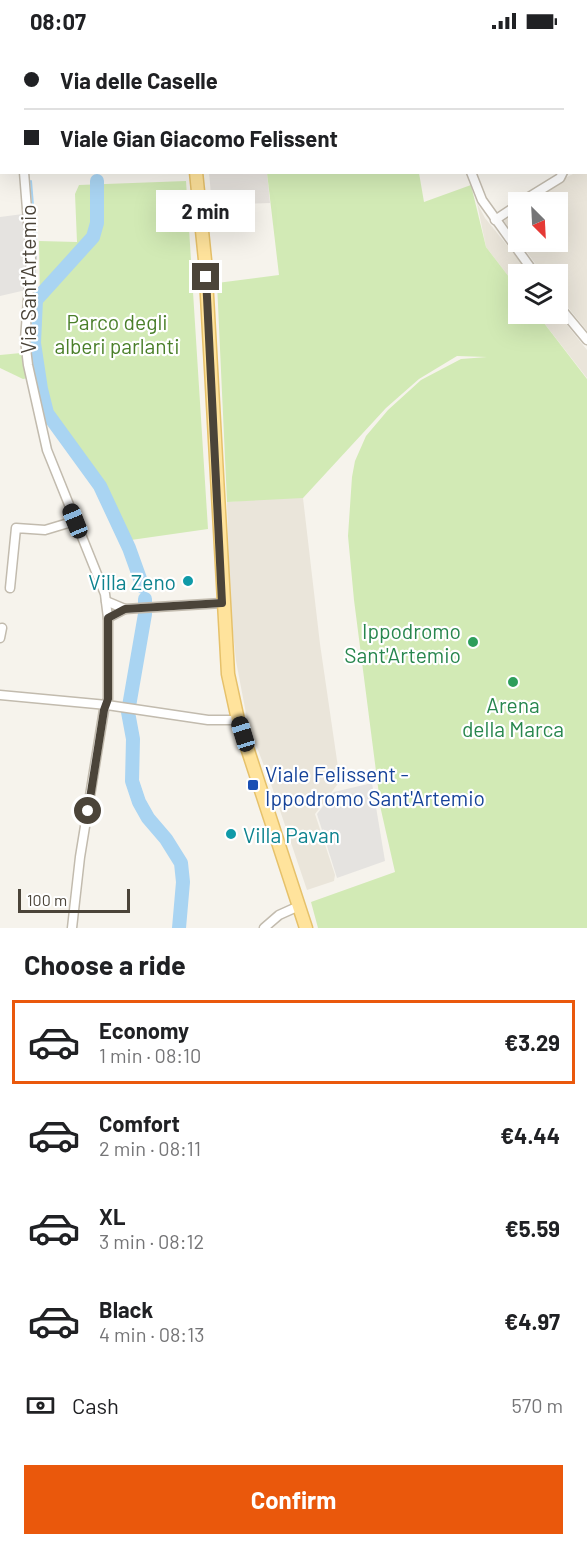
<!DOCTYPE html>
<html lang="en">
<head>
<meta charset="utf-8">
<style>
	:root { --surface:#fff; --page:#f6f6f6; --text:#202124; --muted:#757577; --line:#e0e0e0; --accent:#ea580c }
	body { margin:0; font-family:Barlow,sans-serif; background:var(--page); color:var(--text); height:100vh; display:flex; flex-direction:column; font-size:22px; white-space:nowrap }
	* { box-sizing:border-box; margin:0 }
	p { font-size:20px; color:var(--muted) }
	.icon { flex:none; width:33px; height:33px; fill:none; stroke:currentColor; stroke-width:2; stroke-linecap:round; stroke-linejoin:round }
	.map { position:relative; height:886px; overflow:hidden }
	.drawer { display:flex; flex-direction:column; background:var(--surface); flex:1 }
	.drawer>* { flex:none }
	.banner { position:absolute; left:0px; top:0px; width:588px; height:132px; box-shadow:0 6px 24px #0002; display:grid; align-content:center; height:132px; padding:0 24px; background:var(--surface) }
	.needle { width:39px; rotate:156deg }
	.controls { position:absolute; left:508px; top:150px; display:grid; gap:12px }
	.controls a { display:grid; place-items:center; width:60px; height:60px; border-radius:0px; background:var(--surface); box-shadow:0 6px 24px #0002; font-size:30px }
	.scale { position:absolute; left:18px; bottom:15px; width:112px; box-sizing:border-box; padding-left:6px; border:3px solid #4b4439; border-top:0; font-size:16px; line-height:21px; white-space:nowrap; color:#4b4439; -webkit-text-stroke:4px #fff; paint-order:stroke }
	.end { position:absolute; width:27px; height:27px; margin:-14px; border:8px solid #4b4439; background:#fff; box-shadow:0 0 0 3px #fff }
	.from { border-radius:50% }
	.bubble { position:absolute; height:42px; border-radius:0px; background:var(--surface); box-shadow:0 6px 24px #0002; font-size:20px; font-weight:700; line-height:42px; text-align:center }
	.car { position:absolute; width:18px; height:36px; margin:-18px -9px; border-radius:8px; box-shadow:0 0 4px 2px #0007; background:linear-gradient(#222 24%,#8ab4d8 0 40%,#222 0 76%,#8ab4d8 0 86%,#222 0) }
	.banner b { display:flex; align-items:center; gap:21px; height:57px; font-size:22px }
	.banner b+b { border-top:2px solid var(--line) }
	.banner i { width:15px; height:15px; background:var(--text) }
	ul { padding:0; list-style:none }
	li { display:flex; align-items:center; gap:18px; height:84px; margin:0 12px 9px; padding:0 12px; border:3px solid transparent; border-radius:0px }
	li div { flex:1 }
	li b { display:block; font-size:22px }
	li em { font-style:normal; font-weight:700 }
	li.selected { border-color:var(--accent) }
	li>.icon { width:54px; height:54px; stroke-width:1.5 }
	h2 { padding:0 24px; font-size:27px; line-height:72px }
	.pay { display:flex; align-items:center; gap:15px; height:66px; padding:0 24px; font-size:22px }
	.pay p { margin-inline-start:auto }
	.action { display:flex; gap:12px; margin-top:auto; padding:12px 24px }
	.action a { flex:1; height:69px; border-radius:0px; background:var(--accent); color:#fff; font-size:24px; font-weight:700; line-height:69px; text-align:center }
	.status { display:flex; justify-content:space-between; align-items:center; height:42px; padding:0 30px; background:var(--surface); direction:ltr }
	.status svg { height:16px; fill:currentColor }
	.map>svg:first-child { display:block }
	.residential { fill:#eae5da }
	.industrial { fill:#e6e2dd }
	.green { fill:#d2eab5 }
	.parking { fill:#e5e3e0 }
	.lines { fill:none; stroke-linecap:round; stroke-linejoin:round }
	.stream { stroke:#a9d4f2; stroke-width:2 }
	.river { stroke:#a9d4f2; stroke-width:14 }
	.minor-casing { stroke:#c2bbae; stroke-width:11 }
	.primary-casing { stroke:#e6c16a; stroke-width:15 }
	.minor { stroke:#fff; stroke-width:8 }
	.primary { stroke:#ffe39c; stroke-width:12 }
	.route { stroke:#4b4439; stroke-width:8 }
	.culture-dot { fill:#0f9aa8; stroke:#fff; stroke-width:2 }
	.leisure-dot { fill:#2e9e5b; stroke:#fff; stroke-width:2 }
	.transit-dot { fill:#1a4fb4; stroke:#fff; stroke-width:2 }
	.labels { text-anchor:middle; dominant-baseline:central; stroke-width:4.5; stroke-linejoin:round; paint-order:stroke }
	.street-label { font-size:21px; fill:#4b4439; stroke:#fff }
	.park-label { font-size:21px; fill:#4a7f2a; stroke:#fff }
	.culture-label { font-size:21px; fill:#0d838f; stroke:#fff; text-anchor:end }
	.leisure-label { font-size:21px; fill:#27864d; stroke:#fff; text-anchor:end }
	.transit-label { font-size:21px; fill:#164399; stroke:#fff; text-anchor:start }
</style>
</head>
<body>
<div class="status"><b>08:07</b><svg viewBox="0 0 49 12"><path d="M0 12V9h3v3zM5 12V6h3v6zM10 12V3h3v9zM15 12V0h3v12zM26 1h20v11H26zM47 4h2v5h-2z"/></svg></div>
<div class="map">
<svg width="587" height="886" viewBox="0 0 587 886">
	<rect width="100%" height="100%" fill="#f6f3ec"/>
	<g class="residential">
		<polygon points="587,130 587,289 558,253 558,232 543,232 504,179 519,168 519,200 558,200 558,160 529,160 561,138 573,132"/>
		<polygon points="477,161 485,176 530,232 519,232 519,248 486,205"/>
		<polygon points="537,272 558,272 587,308 587,336"/>
		<polygon points="277,456 303,456 320,602 340,739 315,772 335,833 334,839 307,848 271,742 248,682 236,619 230,561 227,460"/>
	</g>
	<polygon class="industrial" points="209,131 267,131 270,161 212,163"/>
	<g class="green">
		<polygon points="267,131 419,131 424,160 471,143 486,205 519,248 519,272 537,272 587,337 587,886 318,886 311,860 395,830 381,768 354,558 348,494 352,435 355,419 366,394 388,368 421,338 461,317 487,315 457,314 419,337 386,366 303,456 227,460 217,241 279,233"/>
		<polygon points="186,139 208,487 131,498 98,438 61,389 47,364 37,297 40,258 39,199 77,200 75,152 79,143"/>
		<polygon points="21,311 28,336 23,337 0,326 0,313"/>
	</g>
	<g class="parking">
		<polygon points="23,172 27,212 26,248 0,254 0,175"/>
		<polygon points="372,741 385,819 337,836 317,772 334,750"/>
	</g>
	<g class="lines">
		<g class="stream">
			<polyline points="0,22 2,26"/>
			<polyline points="31,139 36,199 34,253 36,258"/>
		</g>
		<g class="river">
			<polyline points="69,0 70,2"/>
			<polyline points="97,139 97,181 93,195 36,258 34,301 41,347 47,371 100,444 129,506 143,545"/>
			<polyline points="145,557 145,572 128,670 133,697 132,739 139,760 148,776 166,797 181,821 183,840 179,886"/>
		</g>
		<defs>
			<g id="minor">
				<polyline points="441,0 441,2"/>
				<polyline points="0,37 2,41"/>
				<polyline points="24,130 31,217 25,298 28,323 47,408 105,552 108,576 108,657 104,668 80,815 72,886"/>
				<polyline points="471,130 482,158 535,232"/>
				<polyline points="521,160 560,136 563,130"/>
				<polyline points="495,178 519,162"/>
				<polyline points="558,263 587,298"/>
				<polyline points="10,546 16,486 45,488 75,479"/>
				<polyline points="106,559 125,567 108,576"/>
				<polyline points="125,567 222,561"/>
				<polyline points="0,596 2,586"/>
				<polyline points="0,653 107,663 208,678 238,678"/>
				<polyline points="264,886 279,873 299,864"/>
			</g>
			<g id="primary">
				<polyline points="183,0 183,2"/>
				<polyline points="196,130 205,218 228,632 238,678 306,886"/>
			</g>
		</defs>
		<use href="#minor" class="minor-casing"/>
		<use href="#primary" class="primary-casing"/>
		<use href="#minor" class="minor"/>
		<use href="#primary" class="primary"/>
	</g>
	<g class="lines">
		<polyline class="route" points="88,769 104,668 108,657 108,576 125,567 222,561 206,235"/>
	</g>
	<g class="culture-dot">
		<circle cx="188" cy="539" r="6"/>
		<circle cx="231" cy="792" r="6"/>
	</g>
	<g class="leisure-dot">
		<circle cx="473" cy="600" r="6"/>
		<circle cx="513" cy="640" r="6"/>
	</g>
	<rect class="transit-dot" x="247" y="737" width="12" height="12" rx="3"/>
	<g class="labels">
		<g class="street-label">
			<text transform="translate(27 237) rotate(-90)">Via Sant'Artemio</text>
		</g>
		<g class="park-label">
			<text x="117" y="279">Parco degli<tspan x="117" dy="24">alberi parlanti</tspan></text>
		</g>
		<g class="culture-label">
			<text x="176" y="539">Villa Zeno</text>
			<text x="243" y="792" text-anchor="start">Villa Pavan</text>
		</g>
		<g class="leisure-label">
			<text x="461" y="588">Ippodromo<tspan x="461" dy="24">Sant'Artemio</tspan></text>
			<text x="513" y="662" text-anchor="middle">Arena<tspan x="513" dy="24">della Marca</tspan></text>
		</g>
		<g class="transit-label">
			<text x="265" y="731">Viale Felissent -<tspan x="265" dy="24">Ippodromo Sant'Artemio</tspan></text>
		</g>
	</g>
</svg>
<div class="controls">
<a><svg class="needle" viewBox="-14 -14 28 28"><path d="M0-13l5 13h-10z" fill="#e53935"/><path d="M0 13l5-13h-10z" fill="#757577"/></svg></a>
<a><svg class="icon" aria-label="layers" viewBox="0 0 24 24"><path d="M12 4l9 5-9 5-9-5zM3 14l9 5 9-5"/></svg></a>
</div>
<div class="scale">100 m</div>
<i class="end from" style="left:88px;top:769px"></i>
<i class="end" style="left:206px;top:235px"></i>
<div class="bubble" style="left:156px;top:148px;width:99px">2 min</div>
<i class="car" style="left:75px;top:479px;rotate:338deg"></i>
<i class="car" style="left:243px;top:692px;rotate:343deg"></i>
<div class="banner">
<b><i class="from"></i>Via delle Caselle</b>
<b><i></i>Viale Gian Giacomo Felissent</b>
</div>
</div>
<section class="drawer">
<h2>Choose a ride</h2>
<ul>
<li class="selected"><svg class="icon" aria-label="car" viewBox="0 0 24 24"><path d="M5 17H2v-5l4-1 3-4h7l3 4 3 1v5h-3M9 17h6M6 11h13"/><circle cx="7" cy="17" r="2"/><circle cx="17" cy="17" r="2"/></svg><div><b>Economy</b><p>1 min · 08:10</p></div><em>€3.29</em></li>
<li><svg class="icon" aria-label="car" viewBox="0 0 24 24"><path d="M5 17H2v-5l4-1 3-4h7l3 4 3 1v5h-3M9 17h6M6 11h13"/><circle cx="7" cy="17" r="2"/><circle cx="17" cy="17" r="2"/></svg><div><b>Comfort</b><p>2 min · 08:11</p></div><em>€4.44</em></li>
<li><svg class="icon" aria-label="car" viewBox="0 0 24 24"><path d="M5 17H2v-5l4-1 3-4h7l3 4 3 1v5h-3M9 17h6M6 11h13"/><circle cx="7" cy="17" r="2"/><circle cx="17" cy="17" r="2"/></svg><div><b>XL</b><p>3 min · 08:12</p></div><em>€5.59</em></li>
<li><svg class="icon" aria-label="car" viewBox="0 0 24 24"><path d="M5 17H2v-5l4-1 3-4h7l3 4 3 1v5h-3M9 17h6M6 11h13"/><circle cx="7" cy="17" r="2"/><circle cx="17" cy="17" r="2"/></svg><div><b>Black</b><p>4 min · 08:13</p></div><em>€4.97</em></li>
</ul>
<div class="pay"><svg class="icon" aria-label="cash" viewBox="0 0 24 24"><path d="M3 7h18v10H3z"/><circle cx="12" cy="12" r="2"/></svg>Cash<p>570 m</p></div>
<div class="action"><a>Confirm</a></div>
</section>
</body>
</html>
